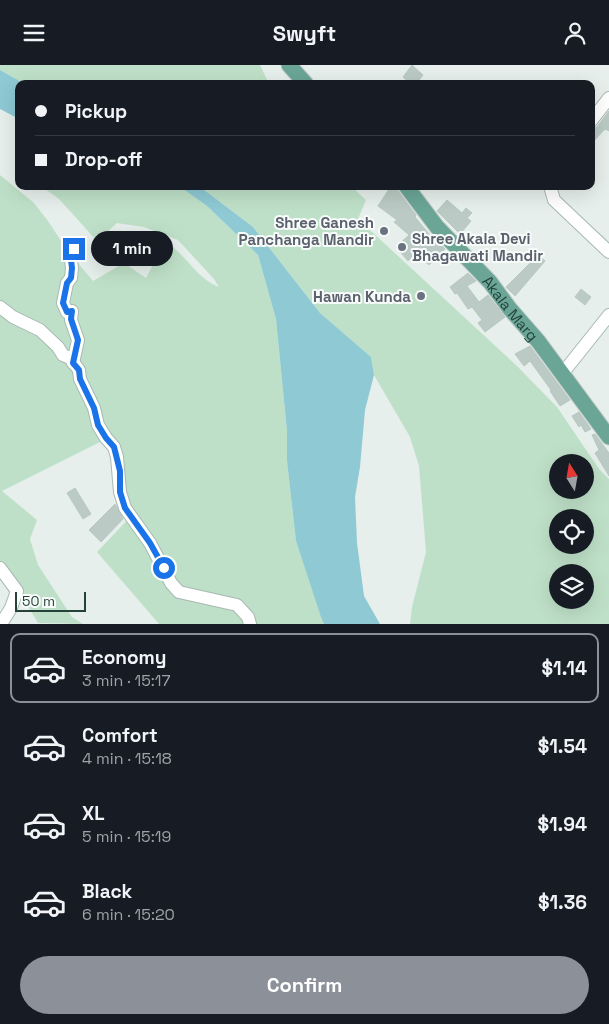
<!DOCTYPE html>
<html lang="en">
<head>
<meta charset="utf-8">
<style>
	:root { --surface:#171b24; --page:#20242c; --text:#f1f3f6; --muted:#9ea1a6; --line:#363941; --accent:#8c9099 }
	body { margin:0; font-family:"Space Grotesk",sans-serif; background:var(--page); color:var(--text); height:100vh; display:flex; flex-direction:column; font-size:19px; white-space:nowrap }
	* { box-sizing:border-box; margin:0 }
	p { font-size:16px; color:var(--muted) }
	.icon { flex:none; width:28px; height:28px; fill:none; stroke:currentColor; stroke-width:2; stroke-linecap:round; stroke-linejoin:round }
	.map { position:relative; height:559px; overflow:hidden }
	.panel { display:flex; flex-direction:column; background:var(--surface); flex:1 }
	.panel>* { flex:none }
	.hud { position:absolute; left:15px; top:15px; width:580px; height:110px; border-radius:10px; box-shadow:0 5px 20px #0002; display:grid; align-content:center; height:110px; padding:0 20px; background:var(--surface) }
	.needle { width:32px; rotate:349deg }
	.controls { position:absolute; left:549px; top:389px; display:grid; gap:10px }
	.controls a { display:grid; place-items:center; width:45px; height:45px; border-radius:50%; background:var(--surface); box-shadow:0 5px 20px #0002; font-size:25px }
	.scale { position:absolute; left:15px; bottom:12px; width:71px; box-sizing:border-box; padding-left:5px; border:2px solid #24423a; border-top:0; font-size:14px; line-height:18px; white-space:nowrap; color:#24423a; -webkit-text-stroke:4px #f7fbf9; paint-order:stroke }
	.end { position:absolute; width:22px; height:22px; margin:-11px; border:6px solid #1a73e8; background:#fff; box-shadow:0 0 0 2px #fff }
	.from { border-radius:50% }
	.bubble { position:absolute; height:35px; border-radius:18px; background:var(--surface); box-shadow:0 5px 20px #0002; font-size:16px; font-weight:700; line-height:35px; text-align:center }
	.hud b { display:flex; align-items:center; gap:18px; height:48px; font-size:19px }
	.hud b+b { border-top:1px solid var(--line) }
	.hud i { width:12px; height:12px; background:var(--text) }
	ul { padding:9px 0 0; list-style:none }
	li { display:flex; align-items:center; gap:15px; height:70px; margin:0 10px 8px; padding:0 10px; border:2px solid transparent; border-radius:10px }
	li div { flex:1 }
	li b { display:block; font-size:19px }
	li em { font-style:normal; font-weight:700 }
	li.active { border-color:var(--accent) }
	li>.icon { width:45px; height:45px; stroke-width:1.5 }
	.action { display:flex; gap:10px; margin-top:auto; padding:10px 20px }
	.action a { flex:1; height:58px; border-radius:30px; background:var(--accent); color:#fff; font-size:20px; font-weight:700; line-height:58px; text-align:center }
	header { display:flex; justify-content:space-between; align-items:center; height:65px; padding:0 20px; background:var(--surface); font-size:22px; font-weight:700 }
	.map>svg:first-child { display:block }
	.green { fill:#bfe0c8; fill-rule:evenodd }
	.water { fill:#8ec9d4 }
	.building { fill:#bbcac4; stroke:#b8c9c2 }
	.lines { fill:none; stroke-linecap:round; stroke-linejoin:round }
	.minor-casing { stroke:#a8b8b2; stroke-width:14 }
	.major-casing { stroke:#c2cac8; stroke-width:17 }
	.minor { stroke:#fff; stroke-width:12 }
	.major { stroke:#6aa596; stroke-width:15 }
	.route { stroke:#1a73e8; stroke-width:6 }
	.worship-dot { fill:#6b7280; stroke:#f7fbf9; stroke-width:2 }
	.labels { text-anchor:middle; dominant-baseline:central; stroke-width:4; stroke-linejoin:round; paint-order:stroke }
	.worship-label { font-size:15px; font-weight:bold; fill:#5b616d; stroke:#f7fbf9; text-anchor:end }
	.street-label { font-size:15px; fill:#24423a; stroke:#f7fbf9 }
</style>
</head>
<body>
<header><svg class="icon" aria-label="menu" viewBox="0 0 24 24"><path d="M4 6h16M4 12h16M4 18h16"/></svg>Swyft<svg class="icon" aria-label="person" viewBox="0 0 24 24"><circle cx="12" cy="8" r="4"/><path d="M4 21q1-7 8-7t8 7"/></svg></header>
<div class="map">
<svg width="609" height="559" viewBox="0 0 609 559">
	<rect width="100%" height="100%" fill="#e6efeb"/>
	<g class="green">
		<polygon points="0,0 260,0 269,19 25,19 0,5"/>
		<path d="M0,110L34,138L48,156L67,185L93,216L124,198L146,213L165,177C187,189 194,212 219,222L214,214L178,175L144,162L117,158L97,176L59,134L41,121L181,122L207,141L258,190L276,254L287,366V396L296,476L324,559H159L97,487L134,448L127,436L110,372L2,426L37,455L30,474L38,500L72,552L83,559L38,558L29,543L17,518L0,497Z"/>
		<path d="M199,121H351L366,135L358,154L517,301L557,342L599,404L609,414V559H410L412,542L426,487L419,401L410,372L374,310L371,292L320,248L253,162ZM558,398H585V425H558ZM558,452H585V480H558ZM558,508H585V535H558Z"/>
	</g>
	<g class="water">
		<polygon points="0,5 25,19 19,19 19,54 0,44"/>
		<polygon points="179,121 199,121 253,162 320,248 371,292 374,310 365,345 360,402 355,432 357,478 364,531 380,559 324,559 321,552 296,476 287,396 287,366 276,254 258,190 207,141"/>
	</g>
	<g class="building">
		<polygon points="412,0 423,10 416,19 411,19 403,12"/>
		<polygon points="609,46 609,66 605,64 591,79 591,64 597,62"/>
		<polygon points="391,121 398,126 416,150 415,152 434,175 435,174 445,184 429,200 416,188 408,196 396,182 409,170 394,157 397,155 378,141"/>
		<polygon points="447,135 462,148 466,143 472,148 467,153 471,156 460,169 437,146"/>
		<polygon points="538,190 545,196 515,231 506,222"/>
		<polygon points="468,208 476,216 467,221 479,237 488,230 505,252 485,267 478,258 482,255 472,242 468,244 457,228 455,229 450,222"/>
		<polygon points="581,224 591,232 585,240 575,232"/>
		<polygon points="530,281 570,335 560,341 550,326 551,325 530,296 524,301 515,289"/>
		<polygon points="579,347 591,364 585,367 581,360 579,362 572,351"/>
		<polygon points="595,369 609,388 609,411 595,388 599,385 592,370"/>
		<polygon points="75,423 91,449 83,454 67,428"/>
		<polygon points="115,439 123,454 101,477 89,465"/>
	</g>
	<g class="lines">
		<defs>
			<g id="minor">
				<polyline points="591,56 609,33"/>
				<polyline points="550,121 554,135 609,187"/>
				<polyline points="0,242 13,252 40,265 58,282 63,290 70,293 79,305 80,314 94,343 98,360 106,373 114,382 117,392 120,427 125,443 150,478 171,518 179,527 237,540 248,552 250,559"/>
				<polyline points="73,298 78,275 71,255 72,246 67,247 63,238 67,218 71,213 72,203 70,187 75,184"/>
				<polyline points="562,309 609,250"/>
				<polyline points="0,503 17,526 11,543 1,559"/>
			</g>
			<g id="major">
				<polyline points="289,0 306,19"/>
				<path id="s1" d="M406,121L437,162L490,217L510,244L538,276L609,372"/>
			</g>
		</defs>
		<use href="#minor" class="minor-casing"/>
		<use href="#major" class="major-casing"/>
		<use href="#minor" class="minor"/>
		<use href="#major" class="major"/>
	</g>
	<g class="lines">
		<polyline class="route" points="74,184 70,187 72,203 71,213 67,218 63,238 67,247 72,246 71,254 78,275 73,298 79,305 80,314 94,343 98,360 106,373 114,382 120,406 120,427 125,443 150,478 164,503"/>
	</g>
	<g class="worship-dot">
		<circle cx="384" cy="166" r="5"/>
		<circle cx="402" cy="182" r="5"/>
		<circle cx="421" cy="231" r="5"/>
	</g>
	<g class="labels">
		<g class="worship-label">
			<text x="374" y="157">Shree Ganesh<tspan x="374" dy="17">Panchanga Mandir</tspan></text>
			<text x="412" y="173" text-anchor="start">Shree Akala Devi<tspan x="412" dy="17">Bhagawati Mandir</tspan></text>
			<text x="411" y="231">Hawan Kunda</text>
		</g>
		<g class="street-label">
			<text stroke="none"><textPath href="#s1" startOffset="161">Akala Marg</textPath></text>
		</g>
	</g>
</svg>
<div class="controls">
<a><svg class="needle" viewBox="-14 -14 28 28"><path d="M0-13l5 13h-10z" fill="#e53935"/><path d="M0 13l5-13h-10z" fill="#9ea1a6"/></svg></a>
<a><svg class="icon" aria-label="locate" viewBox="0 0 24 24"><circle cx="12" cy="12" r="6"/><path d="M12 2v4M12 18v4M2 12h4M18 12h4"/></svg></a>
<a><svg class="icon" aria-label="layers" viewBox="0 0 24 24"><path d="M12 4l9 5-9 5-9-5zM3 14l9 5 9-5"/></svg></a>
</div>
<div class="scale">50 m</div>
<i class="end from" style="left:164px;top:503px"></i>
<i class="end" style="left:74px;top:184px"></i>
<div class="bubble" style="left:91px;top:166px;width:82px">1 min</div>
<div class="hud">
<b><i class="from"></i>Pickup</b>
<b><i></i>Drop-off</b>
</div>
</div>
<section class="panel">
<ul>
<li class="active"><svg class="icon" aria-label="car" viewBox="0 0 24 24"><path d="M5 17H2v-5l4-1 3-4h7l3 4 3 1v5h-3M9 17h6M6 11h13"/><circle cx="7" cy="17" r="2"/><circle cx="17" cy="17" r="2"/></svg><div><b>Economy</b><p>3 min · 15:17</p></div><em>$1.14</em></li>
<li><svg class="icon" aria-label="car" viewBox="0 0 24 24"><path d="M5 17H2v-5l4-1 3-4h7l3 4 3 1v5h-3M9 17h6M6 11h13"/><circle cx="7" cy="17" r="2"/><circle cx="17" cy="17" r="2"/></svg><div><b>Comfort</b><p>4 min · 15:18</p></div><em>$1.54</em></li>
<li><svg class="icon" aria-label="car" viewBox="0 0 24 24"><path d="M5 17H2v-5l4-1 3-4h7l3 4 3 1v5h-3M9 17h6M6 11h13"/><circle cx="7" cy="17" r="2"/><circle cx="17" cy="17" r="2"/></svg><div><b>XL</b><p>5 min · 15:19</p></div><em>$1.94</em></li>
<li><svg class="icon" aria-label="car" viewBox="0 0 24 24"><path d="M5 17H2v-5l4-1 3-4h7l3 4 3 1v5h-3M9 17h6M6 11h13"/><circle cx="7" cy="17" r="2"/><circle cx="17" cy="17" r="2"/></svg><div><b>Black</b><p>6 min · 15:20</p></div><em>$1.36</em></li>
</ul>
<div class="action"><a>Confirm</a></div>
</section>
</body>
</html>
